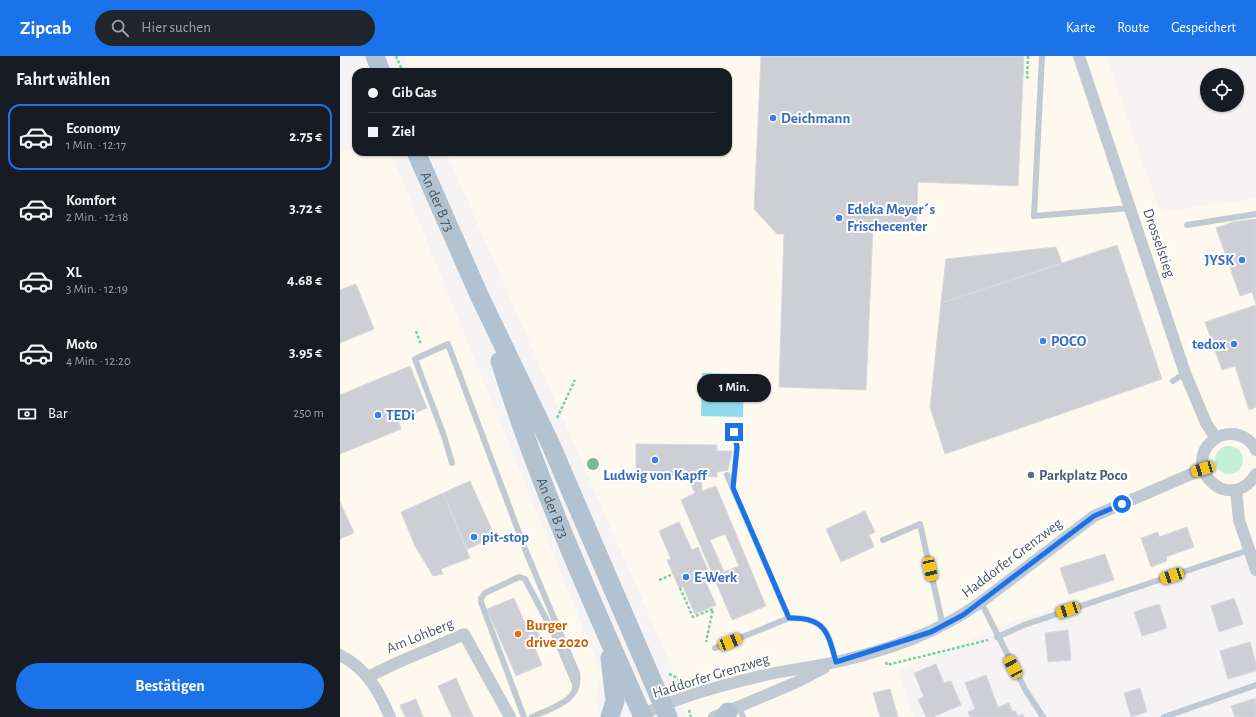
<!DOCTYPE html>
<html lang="de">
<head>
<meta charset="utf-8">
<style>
	:root { --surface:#171b24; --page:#20242c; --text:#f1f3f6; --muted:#9ea1a6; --line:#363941; --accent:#1a73e8 }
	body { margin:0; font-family:"Alegreya Sans",sans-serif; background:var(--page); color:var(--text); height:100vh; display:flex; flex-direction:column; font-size:15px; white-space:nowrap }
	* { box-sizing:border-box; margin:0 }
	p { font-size:13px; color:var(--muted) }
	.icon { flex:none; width:22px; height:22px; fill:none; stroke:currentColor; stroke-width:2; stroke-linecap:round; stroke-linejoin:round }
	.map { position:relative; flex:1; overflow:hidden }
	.panel { display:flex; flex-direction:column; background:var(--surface); width:340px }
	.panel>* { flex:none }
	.banner { position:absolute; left:12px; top:12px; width:380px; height:88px; border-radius:12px; box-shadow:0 1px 3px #0004; display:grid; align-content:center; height:88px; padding:0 16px; background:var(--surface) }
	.controls { position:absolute; left:860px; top:12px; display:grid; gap:8px }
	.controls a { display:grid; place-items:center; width:44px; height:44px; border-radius:50%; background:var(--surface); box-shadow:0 1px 3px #0004; font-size:20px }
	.end { position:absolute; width:18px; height:18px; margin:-9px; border:5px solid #1a73e8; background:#fff; box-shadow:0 0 0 2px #fff }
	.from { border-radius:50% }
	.bubble { position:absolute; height:28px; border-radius:14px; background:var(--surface); box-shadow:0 1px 3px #0004; font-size:13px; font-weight:600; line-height:28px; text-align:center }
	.car { position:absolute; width:12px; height:24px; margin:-12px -6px; border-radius:5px; box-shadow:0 0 3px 1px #0007; background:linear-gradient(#f5c518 24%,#345 0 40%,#f5c518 0 76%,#345 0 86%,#f5c518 0) }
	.banner b { display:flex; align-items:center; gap:14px; height:38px; font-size:15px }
	.banner b+b { border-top:1px solid var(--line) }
	.banner i { width:10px; height:10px; background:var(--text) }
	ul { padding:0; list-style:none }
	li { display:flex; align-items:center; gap:12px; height:66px; margin:0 8px 6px; padding:0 8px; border:2px solid transparent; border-radius:12px }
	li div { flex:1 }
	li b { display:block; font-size:15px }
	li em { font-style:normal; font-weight:600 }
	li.current { border-color:var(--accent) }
	li>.icon { width:36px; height:36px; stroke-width:1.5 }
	h2 { padding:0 16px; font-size:18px; line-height:48px }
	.pay { display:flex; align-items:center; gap:10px; height:44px; padding:0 16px; font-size:15px }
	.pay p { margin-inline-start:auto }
	.primary-button { display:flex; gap:8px; margin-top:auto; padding:8px 16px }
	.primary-button a { flex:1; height:46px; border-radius:24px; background:var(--accent); color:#fff; font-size:16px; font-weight:600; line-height:46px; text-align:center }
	header { display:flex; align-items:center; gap:24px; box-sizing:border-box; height:56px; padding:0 20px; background:var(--accent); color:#fff }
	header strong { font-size:19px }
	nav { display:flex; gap:22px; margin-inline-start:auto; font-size:14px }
	.search { width:280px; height:36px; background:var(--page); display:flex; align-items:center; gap:10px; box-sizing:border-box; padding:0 14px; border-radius:22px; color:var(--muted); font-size:15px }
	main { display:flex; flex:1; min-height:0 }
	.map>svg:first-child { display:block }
	.commercial { fill:#fdf9ef }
	.green { fill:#c3f1d5 }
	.water { fill:#90daee }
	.building { fill:#cdcfd5; stroke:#d7d9de; fill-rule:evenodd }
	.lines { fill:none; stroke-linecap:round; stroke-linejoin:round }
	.path { stroke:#7ad0a6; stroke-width:2.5; stroke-dasharray:3 2; stroke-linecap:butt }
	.lane { stroke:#c1cad2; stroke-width:6 }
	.street { stroke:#c1cad2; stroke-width:12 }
	.primary { stroke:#b3c2d1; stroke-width:19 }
	.tree { fill:#7bb799 }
	.route { stroke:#1a73e8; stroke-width:5 }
	.shop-dot { fill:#3f7fe0; stroke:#fff; stroke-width:1.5 }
	.service-dot { fill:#5c6f8a; stroke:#fff; stroke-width:1.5 }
	.food-dot { fill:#e8710a; stroke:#fff; stroke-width:1.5 }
	.labels { text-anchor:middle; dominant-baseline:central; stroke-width:4; stroke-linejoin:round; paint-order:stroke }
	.shop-label { font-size:15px; font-weight:bold; fill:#366cbe; stroke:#fff; text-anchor:start }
	.street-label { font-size:15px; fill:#4a5661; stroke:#fff }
	.service-label { font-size:15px; font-weight:bold; fill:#4e5e75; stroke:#fff; text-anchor:start }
	.food-label { font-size:15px; font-weight:bold; fill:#c56008; stroke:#fff; text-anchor:start }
</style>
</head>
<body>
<header>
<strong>Zipcab</strong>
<div class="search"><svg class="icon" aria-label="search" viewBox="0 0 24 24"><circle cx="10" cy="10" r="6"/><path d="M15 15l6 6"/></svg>Hier suchen</div>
<nav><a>Karte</a><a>Route</a><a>Gespeichert</a></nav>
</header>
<main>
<section class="panel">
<h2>Fahrt wählen</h2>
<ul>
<li class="current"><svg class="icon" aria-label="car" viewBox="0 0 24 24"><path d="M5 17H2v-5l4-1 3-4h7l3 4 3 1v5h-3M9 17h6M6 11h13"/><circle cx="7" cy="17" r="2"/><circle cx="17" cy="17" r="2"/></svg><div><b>Economy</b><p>1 Min. · 12:17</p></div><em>2.75 €</em></li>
<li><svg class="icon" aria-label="car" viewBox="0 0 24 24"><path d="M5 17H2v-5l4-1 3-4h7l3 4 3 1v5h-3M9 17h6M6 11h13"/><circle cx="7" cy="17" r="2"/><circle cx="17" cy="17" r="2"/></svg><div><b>Komfort</b><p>2 Min. · 12:18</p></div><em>3.72 €</em></li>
<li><svg class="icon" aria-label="car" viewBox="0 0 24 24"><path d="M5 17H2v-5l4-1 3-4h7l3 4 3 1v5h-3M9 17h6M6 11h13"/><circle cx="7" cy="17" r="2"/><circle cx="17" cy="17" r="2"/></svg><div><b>XL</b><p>3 Min. · 12:19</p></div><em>4.68 €</em></li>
<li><svg class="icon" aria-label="car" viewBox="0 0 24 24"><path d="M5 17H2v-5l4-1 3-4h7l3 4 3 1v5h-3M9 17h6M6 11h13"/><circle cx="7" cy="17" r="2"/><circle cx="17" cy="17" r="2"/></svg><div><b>Moto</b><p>4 Min. · 12:20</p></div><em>3.95 €</em></li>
</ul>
<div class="pay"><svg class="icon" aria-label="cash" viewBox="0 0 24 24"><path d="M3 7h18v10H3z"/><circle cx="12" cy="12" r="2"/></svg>Bar<p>250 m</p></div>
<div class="primary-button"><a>Bestätigen</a></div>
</section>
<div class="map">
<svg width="916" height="661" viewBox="0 0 916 661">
	<rect width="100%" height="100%" fill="#f5f3f3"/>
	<g class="commercial">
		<polygon points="64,0 766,0 820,156 916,142 916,492 890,502 678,563 559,615 574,661 346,661 330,607 106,96 388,96 388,16 71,16"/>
		<polygon points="16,90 16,96 51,96 262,618 255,644 262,661 0,661 0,97"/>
	</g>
	<circle class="green" cx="889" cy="404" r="14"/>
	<polygon class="water" points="362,317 404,318 403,361 361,360"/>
	<g class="building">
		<polygon points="421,0 684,0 678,130 578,126 576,173 533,171 526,334 439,331 444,178 437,178 414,153"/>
		<polygon points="916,163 916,248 912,236 900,240 876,172 893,166"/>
		<polygon points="777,189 822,323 605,398 590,351 601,247"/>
		<polygon points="716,191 722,207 601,247 606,203"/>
		<polygon points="16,228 34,273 0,287 0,234"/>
		<polygon points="916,249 916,351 909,354 895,310 882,314 865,266"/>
		<polygon points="70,310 87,352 58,364 61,373 0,398 0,339"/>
		<path d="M296,388L377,389V395H392L388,414L377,416V421L361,420L362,435L376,430L426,550L392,564L341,444L355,437L347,420L296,419ZM385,478L399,510L384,516L370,484Z"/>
		<polygon points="130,425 155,481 127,493 103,437"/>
		<polygon points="103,437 130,502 101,513 103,518 93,520 75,490 61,456"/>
		<polygon points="0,446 14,477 0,483"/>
		<polygon points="525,455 535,476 529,479 534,491 501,506 486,473"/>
		<polygon points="339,466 352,494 358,491 370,519 364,522 376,549 355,558 343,531 339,532 327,504 331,503 319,475"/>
		<polygon points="847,471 854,491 826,501 827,505 811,511 801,482 818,476 819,481"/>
		<polygon points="765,498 774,524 729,538 720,512"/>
		<polygon points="174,542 186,570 194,567 200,581 192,585 202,609 176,620 147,553"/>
		<polygon points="894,542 903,568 879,576 871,550"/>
		<polygon points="819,548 827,572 802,580 794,556"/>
		<polygon points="728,574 731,604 708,606 705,577"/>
		<polygon points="910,586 916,608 916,615 888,623 880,595"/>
		<polygon points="596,608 604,627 611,625 621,649 593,661 586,661 578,643 584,641 574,617"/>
		<polygon points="646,619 658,651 669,647 672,655 676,655 678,660 683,658 684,661 630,661 628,656 635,653 625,627"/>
		<polygon points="116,622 133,661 112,661 98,630"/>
		<polygon points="800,632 807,656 791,661 784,637"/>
		<polygon points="550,633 558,661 540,661 533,637"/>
		<polygon points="916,642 916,661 895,661 891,650"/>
		<polygon points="76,643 83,661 65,661 60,649"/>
	</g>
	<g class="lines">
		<g class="path">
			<polyline points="56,0 63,16"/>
			<polyline points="688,0 687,21 690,24"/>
			<polyline points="76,275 81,289"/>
			<polyline points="217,362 235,324"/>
			<polyline points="319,524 333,518"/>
			<polyline points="340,532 353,561 373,553 366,586"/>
			<polyline points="546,606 547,609 648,584"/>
			<polyline points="329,618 338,622 340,628"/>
			<polyline points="349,654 351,661"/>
		</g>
		<g class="lane">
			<polyline points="702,0 694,160 790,152"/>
			<polyline points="847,169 916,158"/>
			<polyline points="833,325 845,317"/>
			<path d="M112,407L104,380L75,303L108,288L187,498L237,617C242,645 213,651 192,661"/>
			<polyline points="387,419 449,562"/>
			<polyline points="393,430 397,391 394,376"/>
			<polyline points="543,484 580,468 603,570"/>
			<polyline points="641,546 686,635 703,661"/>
			<polyline points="657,581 684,569 909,494"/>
			<path d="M375,592L449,562C485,561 488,576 496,606"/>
			<polyline points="399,651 403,661"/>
			<polyline points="184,661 141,546 141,542 145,537 179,521 185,523 213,576 235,628 235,634"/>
			<polyline points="824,661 916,629"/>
		</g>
		<g class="street">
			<polyline points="739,0 845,317 866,367 876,382"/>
			<path d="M916,394C912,385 902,378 892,378C884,378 877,380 872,385C841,413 891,459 916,418"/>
			<polyline points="896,434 899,464 916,514"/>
			<path d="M0,599C26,612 39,635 50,661"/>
			<path d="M28,621C59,604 92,593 124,578L170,661"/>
			<path d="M298,661C335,641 389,627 430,618C452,613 475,611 496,606C548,594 598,577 641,546L754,460L863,413"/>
			<polyline points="374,661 457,626 484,612"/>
		</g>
		<g class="primary">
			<polyline points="35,0 41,16"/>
			<path id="s1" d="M76,96L139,239L210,387L328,661"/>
			<path id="s2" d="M160,305C198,427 251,544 303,661"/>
			<polyline points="270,661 275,645 270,602"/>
			<polyline points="384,661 388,656"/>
		</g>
	</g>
	<circle class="tree" cx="253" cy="408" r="6"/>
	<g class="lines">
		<path class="route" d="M394,376L397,391L393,432L449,562C485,561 488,576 496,606L591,576L623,559L754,460L782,448"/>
	</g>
	<g class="shop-dot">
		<circle cx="433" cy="62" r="4"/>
		<circle cx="499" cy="162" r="4"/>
		<circle cx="902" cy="204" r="4"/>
		<circle cx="703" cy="285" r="4"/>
		<circle cx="894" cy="288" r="4"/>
		<circle cx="38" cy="359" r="4"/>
		<circle cx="315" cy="404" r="4"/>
		<circle cx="134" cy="481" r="4"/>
		<circle cx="346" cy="521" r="4"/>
	</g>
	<circle class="service-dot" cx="691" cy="419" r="4"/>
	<circle class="food-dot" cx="178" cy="578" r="4"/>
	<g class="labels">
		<g class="shop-label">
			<text x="441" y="62">Deichmann</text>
			<text x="507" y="153">Edeka Meyer´s<tspan x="507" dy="17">Frischecenter</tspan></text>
			<text x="894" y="204" text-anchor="end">JYSK</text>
			<text x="711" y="285">POCO</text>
			<text x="886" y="288" text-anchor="end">tedox</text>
			<text x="46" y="359">TEDi</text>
			<text x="315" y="419" text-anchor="middle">Ludwig von Kapff</text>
			<text x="142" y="481">pit-stop</text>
			<text x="354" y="521">E-Werk</text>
		</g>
		<g class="street-label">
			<text stroke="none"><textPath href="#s1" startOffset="54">An der B 73</textPath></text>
			<text transform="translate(819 187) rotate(71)">Drosselstieg</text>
			<text stroke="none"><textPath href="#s2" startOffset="156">An der B 73</textPath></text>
			<text transform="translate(672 502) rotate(-37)">Haddorfer Grenzweg</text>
			<text transform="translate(80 580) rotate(-22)">Am Lohberg</text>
			<text transform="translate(371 620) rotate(-17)">Haddorfer Grenzweg</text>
		</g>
		<g class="service-label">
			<text x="699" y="419">Parkplatz Poco</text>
		</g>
		<g class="food-label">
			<text x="186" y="569">Burger<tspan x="186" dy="17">drive 2020</tspan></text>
		</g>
	</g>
</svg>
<div class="controls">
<a><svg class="icon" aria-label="locate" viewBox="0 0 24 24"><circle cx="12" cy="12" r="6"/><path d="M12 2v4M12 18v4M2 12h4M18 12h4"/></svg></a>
</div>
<i class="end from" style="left:782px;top:448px"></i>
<i class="end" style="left:394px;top:376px"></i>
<div class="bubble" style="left:357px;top:318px;width:74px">1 Min.</div>
<i class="car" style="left:863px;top:413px;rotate:253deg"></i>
<i class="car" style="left:590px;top:513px;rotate:167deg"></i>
<i class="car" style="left:832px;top:520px;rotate:252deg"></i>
<i class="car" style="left:728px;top:554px;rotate:252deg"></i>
<i class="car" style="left:390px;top:586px;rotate:68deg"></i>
<i class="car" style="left:673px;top:611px;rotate:332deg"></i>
<div class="banner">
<b><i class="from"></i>Gib Gas</b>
<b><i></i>Ziel</b>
</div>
</div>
</main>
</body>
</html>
